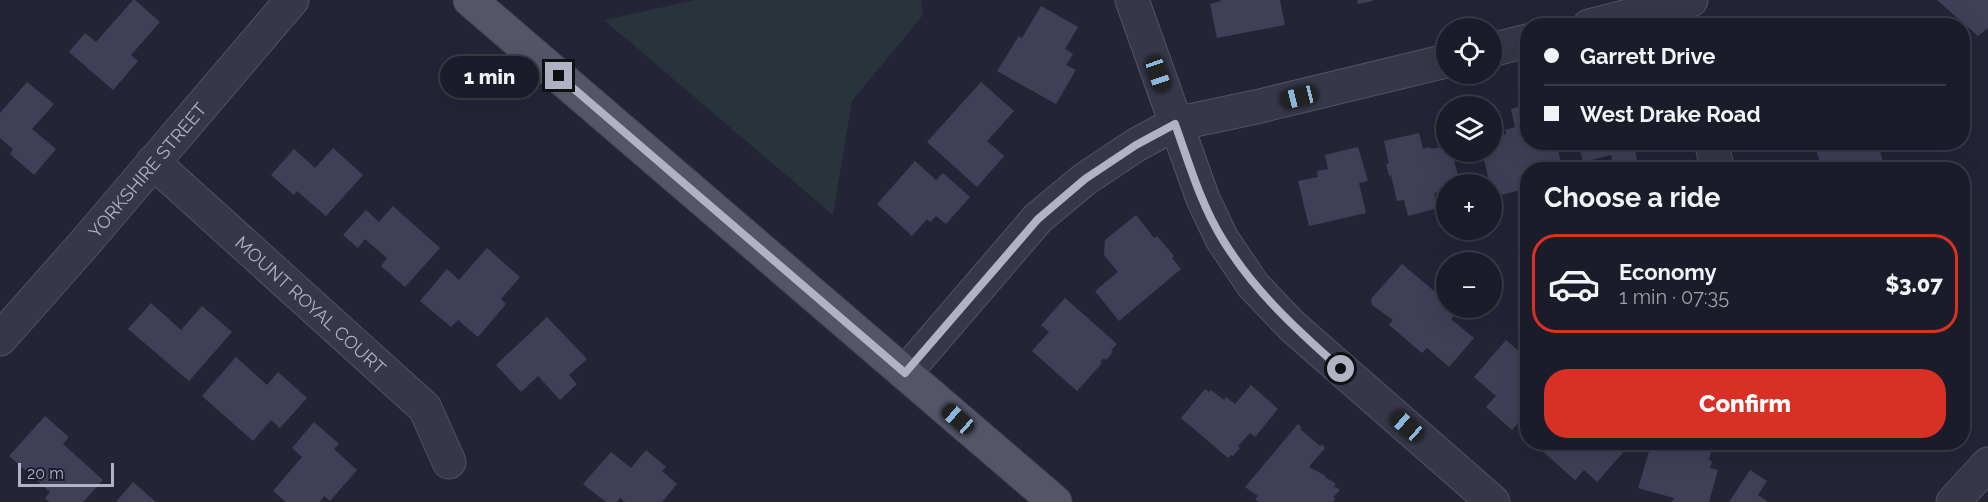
<!DOCTYPE html>
<html lang="en">
<head>
<meta charset="utf-8">
<style>
	:root { --surface:#1a1c29; --page:#232531; --text:#f1f3f6; --muted:#9fa1a8; --line:#383a46; --accent:#d93025 }
	body { margin:0; font-family:Raleway,sans-serif; background:var(--page); color:var(--text); height:100vh; display:flex; flex-direction:column; font-size:22px; white-space:nowrap }
	* { box-sizing:border-box; margin:0 }
	p { font-size:20px; color:var(--muted) }
	.icon { flex:none; width:33px; height:33px; fill:none; stroke:currentColor; stroke-width:2; stroke-linecap:round; stroke-linejoin:round }
	.map { position:relative; flex:1; overflow:hidden }
	.panel { position:absolute; left:1520px; top:162px; width:450px; height:288px; display:flex; flex-direction:column; background:var(--surface); border-radius:24px; box-shadow:0 6px 24px #0002,0 0 0 2px var(--line) }
	.panel>* { flex:none }
	.banner { position:absolute; left:1520px; top:18px; width:450px; height:132px; border-radius:24px; box-shadow:0 6px 24px #0002,0 0 0 2px var(--line); display:grid; align-content:center; height:132px; padding:0 24px; background:var(--surface) }
	.controls { position:absolute; left:1436px; top:18px; display:grid; gap:12px }
	.controls a { display:grid; place-items:center; width:66px; height:66px; border-radius:50%; background:var(--surface); box-shadow:0 6px 24px #0002,0 0 0 2px var(--line); font-size:30px }
	.scale { position:absolute; left:18px; bottom:15px; width:96px; box-sizing:border-box; padding-left:6px; border:3px solid #b1b2c4; border-top:0; font-size:16px; line-height:21px; white-space:nowrap; color:#b1b2c4; -webkit-text-stroke:4px #1b1d2c; paint-order:stroke }
	.end { position:absolute; width:27px; height:27px; margin:-14px; border:8px solid #b1b2c4; background:#111; box-shadow:0 0 0 3px #111 }
	.from { border-radius:50% }
	.bubble { position:absolute; height:42px; border-radius:21px; background:var(--surface); box-shadow:0 6px 24px #0002,0 0 0 2px var(--line); font-size:20px; font-weight:800; line-height:42px; text-align:center }
	.car { position:absolute; width:18px; height:36px; margin:-18px -9px; border-radius:8px; box-shadow:0 0 4px 2px #0007; background:linear-gradient(#222 24%,#8ab4d8 0 40%,#222 0 76%,#8ab4d8 0 86%,#222 0) }
	.banner b { display:flex; align-items:center; gap:21px; height:57px; font-size:22px }
	.banner b+b { border-top:2px solid var(--line) }
	.banner i { width:15px; height:15px; background:var(--text) }
	ul { padding:0; list-style:none }
	li { display:flex; align-items:center; gap:18px; height:99px; margin:0 12px 9px; padding:0 12px; border:3px solid transparent; border-radius:24px }
	li div { flex:1 }
	li b { display:block; font-size:22px }
	li em { font-style:normal; font-weight:800 }
	li.current { border-color:var(--accent) }
	li>.icon { width:54px; height:54px; stroke-width:1.5 }
	h2 { padding:0 24px; font-size:27px; line-height:72px }
	.action { display:flex; gap:12px; margin-top:auto; padding:12px 24px }
	.action a { flex:1; height:69px; border-radius:24px; background:var(--accent); color:#fff; font-size:24px; font-weight:800; line-height:69px; text-align:center }
	.map>svg:first-child { display:block }
	.green { fill:#28333b }
	.building { fill:#3f4057 }
	.lines { fill:none; stroke-linecap:round; stroke-linejoin:round }
	.minor-casing { stroke:#515262; stroke-width:35 }
	.major-casing { stroke:#3f4151; stroke-width:35 }
	.minor { stroke:#363748; stroke-width:33 }
	.major { stroke:#545668; stroke-width:33 }
	.route { stroke:#b1b2c4; stroke-width:8 }
	.labels { text-anchor:middle; dominant-baseline:central; stroke-width:6; stroke-linejoin:round; paint-order:stroke }
	.street-label { font-size:18px; fill:#b1b2c4; stroke:#1b1d2c }
</style>
</head>
<body>
<div class="map">
<svg width="1988" height="502" viewBox="0 0 1988 502">
	<rect width="100%" height="100%" fill="#232537"/>
	<polygon class="green" points="695,0 921,0 923,15 852,101 833,215 604,20"/>
	<g class="building">
		<polygon points="133,0 135,0 160,22 131,55 138,61 113,90 69,52 85,33 96,42"/>
		<polygon points="1221,0 1280,0 1285,25 1217,38 1210,4 1221,1"/>
		<polygon points="1357,0 1373,0 1373,1 1358,4"/>
		<polygon points="1937,0 1988,0 1988,28 1978,36"/>
		<polygon points="1041,6 1078,27 1065,49 1073,54 1066,65 1076,70 1056,104 997,71 1019,36 1022,38"/>
		<polygon points="27,82 54,104 32,129 56,149 34,175 10,154 13,149 0,138 0,113"/>
		<polygon points="981,82 1014,111 987,141 1004,156 977,187 927,142"/>
		<polygon points="1518,107 1518,110 1527,108 1527,142 1556,142 1563,170 1527,170 1527,191 1522,192 1521,190 1493,197 1482,152 1491,152 1491,137 1498,135 1497,133 1503,131 1504,135 1506,134 1505,130 1515,127 1511,109"/>
		<polygon points="1419,133 1423,149 1430,147 1431,149 1446,146 1446,152 1452,152 1460,184 1446,184 1446,190 1434,193 1438,208 1408,216 1404,200 1397,201 1391,175 1389,176 1386,164 1389,163 1384,141"/>
		<polygon points="1578,142 1645,142 1647,149 1635,151 1637,159 1631,168 1614,170 1611,155 1583,162"/>
		<polygon points="1814,142 1878,142 1885,170 1836,169 1834,160 1820,164"/>
		<polygon points="1358,147 1368,181 1359,183 1366,213 1309,226 1298,181 1318,177 1317,171 1328,169 1325,155"/>
		<polygon points="333,148 363,175 326,216 297,191 294,195 271,175 294,149 315,168"/>
		<polygon points="915,161 936,180 943,173 970,197 946,224 936,216 930,222 927,219 912,236 877,204"/>
		<polygon points="393,206 440,248 405,287 381,266 387,258 365,239 358,248 343,235 366,210 379,222"/>
		<polygon points="1136,215 1154,238 1157,236 1174,256 1172,258 1181,269 1119,321 1095,291 1118,272 1104,255 1105,240"/>
		<polygon points="487,248 520,277 501,299 506,304 478,337 458,320 451,327 420,301 447,269 459,280"/>
		<polygon points="1402,264 1446,301 1446,308 1454,308 1458,311 1451,319 1474,338 1449,367 1427,348 1422,353 1389,325 1393,320 1372,305 1371,299"/>
		<polygon points="1065,298 1117,344 1111,350 1113,352 1106,360 1104,358 1100,362 1102,363 1077,391 1032,351 1049,332 1041,325"/>
		<polygon points="151,303 181,330 202,306 232,332 189,381 128,329"/>
		<polygon points="547,317 587,359 569,375 577,384 560,400 538,376 521,392 496,365"/>
		<polygon points="1506,340 1527,358 1527,413 1512,430 1486,407 1496,396 1474,377"/>
		<polygon points="236,357 267,385 278,372 307,398 280,428 271,420 253,441 202,396"/>
		<polygon points="1251,385 1278,409 1255,437 1250,433 1238,446 1240,448 1233,456 1231,455 1228,458 1181,418 1205,389 1209,392 1211,390 1224,400 1226,397 1235,404"/>
		<polygon points="45,416 69,437 63,444 103,480 83,502 49,502 45,498 50,492 9,456"/>
		<polygon points="314,422 339,444 334,449 357,470 330,501 324,496 320,502 286,502 273,491 302,457 292,448"/>
		<polygon points="1298,424 1302,428 1300,429 1320,446 1322,444 1325,448 1309,467 1326,476 1325,477 1336,484 1333,488 1336,487 1340,490 1333,497 1335,499 1333,502 1259,502 1255,499 1258,496 1245,487"/>
		<polygon points="1532,442 1623,442 1628,447 1597,482 1584,470 1575,480"/>
		<polygon points="1652,442 1679,442 1711,452 1709,460 1712,461 1710,468 1718,470 1709,502 1672,502 1674,498 1638,488"/>
		<polygon points="646,450 666,467 662,471 677,484 662,502 625,502 620,498 617,502 606,502 583,484 611,452 631,468"/>
		<polygon points="1750,470 1767,481 1758,495 1768,502 1729,502"/>
		<polygon points="133,482 156,502 116,502"/>
	</g>
	<g class="lines">
		<defs>
			<g id="minor">
				<polyline points="1132,0 1203,199 1222,239 1253,285 1292,326 1493,502"/>
				<polyline points="1589,26 1691,0"/>
				<polyline points="1491,50 1527,41"/>
				<polyline points="1711,142 1718,170"/>
				<path id="s1" d="M153,162L425,408L449,462"/>
				<path id="s2" d="M0,339L84,244L292,0"/>
				<polyline points="905,373 1038,218 1085,179 1136,145 1175,124 1256,107 1446,61"/>
				<polyline points="1953,502 1988,464"/>
			</g>
			<polyline id="major" points="470,0 1055,502"/>
		</defs>
		<use href="#minor" class="minor-casing"/>
		<use href="#major" class="major-casing"/>
		<use href="#minor" class="minor"/>
		<use href="#major" class="major"/>
	</g>
	<g class="lines">
		<path class="route" d="M559,76L905,373L1038,219L1085,179L1136,145L1175,124C1189,163 1201,205 1223,240C1254,291 1297,330 1341,369"/>
	</g>
	<g class="labels">
		<g class="street-label">
			<text stroke="none"><textPath href="#s2" startOffset="224">YORKSHIRE STREET</textPath></text>
			<text stroke="none"><textPath href="#s1" startOffset="213">MOUNT ROYAL COURT</textPath></text>
		</g>
	</g>
</svg>
<div class="controls">
<a><svg class="icon" aria-label="locate" viewBox="0 0 24 24"><circle cx="12" cy="12" r="6"/><path d="M12 2v4M12 18v4M2 12h4M18 12h4"/></svg></a>
<a><svg class="icon" aria-label="layers" viewBox="0 0 24 24"><path d="M12 4l9 5-9 5-9-5zM3 14l9 5 9-5"/></svg></a>
<a>+</a>
<a>−</a>
</div>
<div class="scale">20 m</div>
<i class="end from" style="left:1341px;top:369px"></i>
<i class="end" style="left:559px;top:76px"></i>
<div class="bubble" style="left:440px;top:56px;width:99px">1 min</div>
<i class="car" style="left:1158px;top:74px;rotate:161deg"></i>
<i class="car" style="left:1299px;top:97px;rotate:256deg"></i>
<i class="car" style="left:958px;top:419px;rotate:311deg"></i>
<i class="car" style="left:1407px;top:426px;rotate:311deg"></i>
<div class="banner">
<b><i class="from"></i>Garrett Drive</b>
<b><i></i>West Drake Road</b>
</div>
<section class="panel">
<h2>Choose a ride</h2>
<ul>
<li class="current"><svg class="icon" aria-label="car" viewBox="0 0 24 24"><path d="M5 17H2v-5l4-1 3-4h7l3 4 3 1v5h-3M9 17h6M6 11h13"/><circle cx="7" cy="17" r="2"/><circle cx="17" cy="17" r="2"/></svg><div><b>Economy</b><p>1 min · 07:35</p></div><em>$3.07</em></li>
</ul>
<div class="action"><a>Confirm</a></div>
</section>
</div>
</body>
</html>
